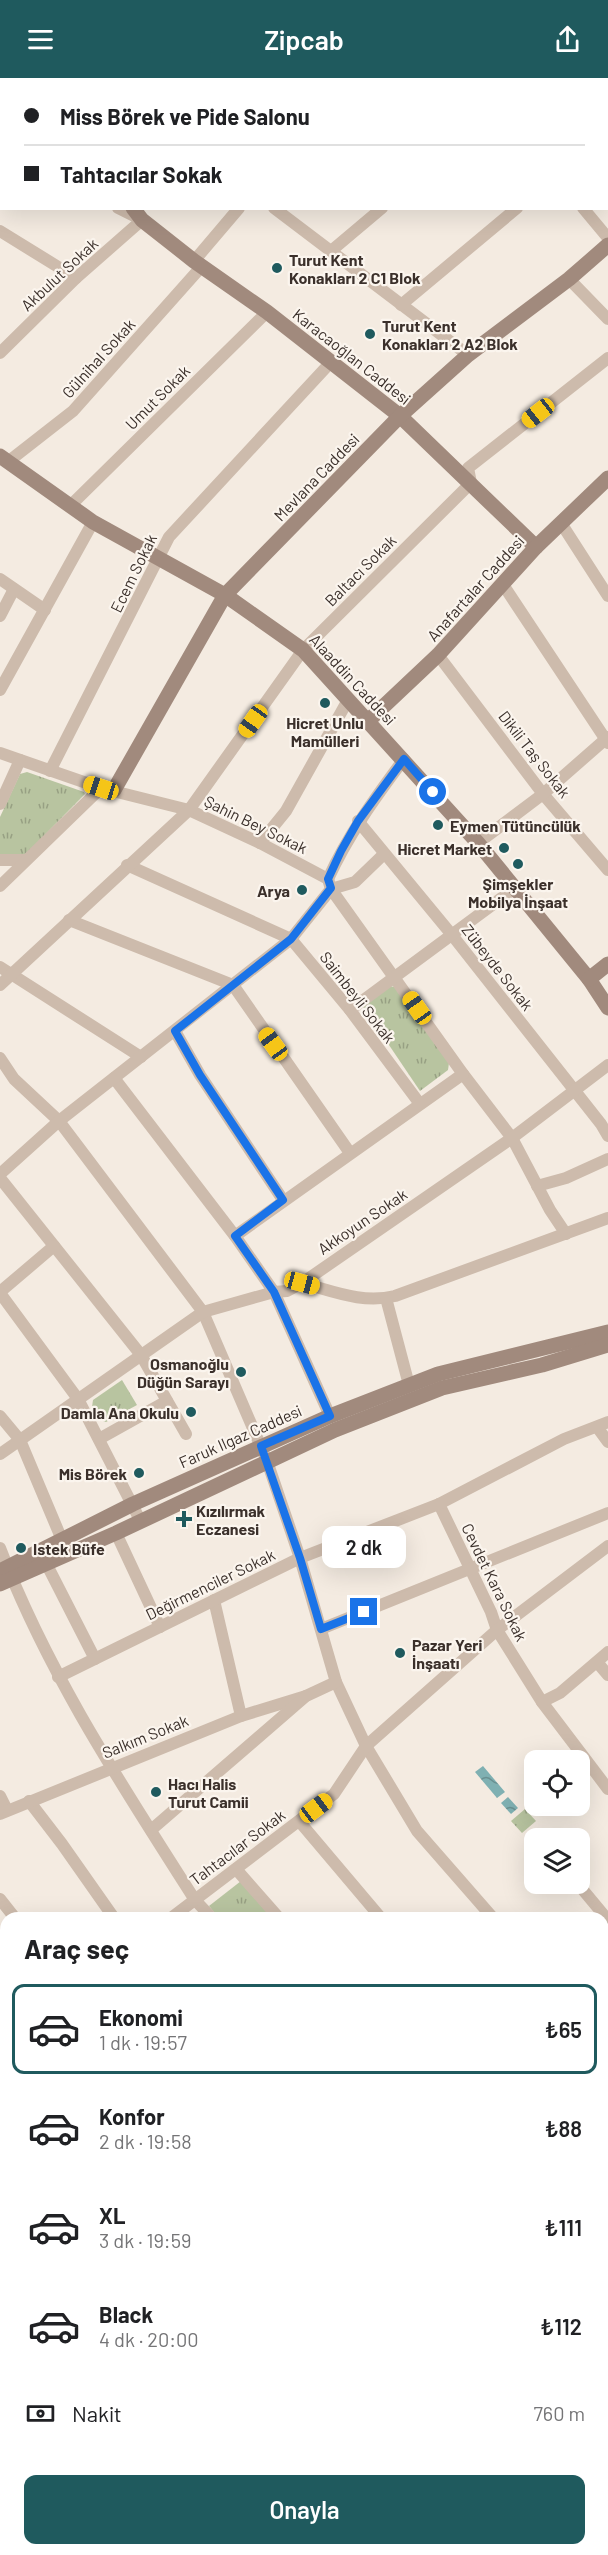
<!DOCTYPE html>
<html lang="tr">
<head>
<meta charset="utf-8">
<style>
	:root { --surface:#fff; --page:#f6f6f6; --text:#202124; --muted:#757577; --line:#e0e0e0; --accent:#1f5a5e }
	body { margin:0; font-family:Barlow,sans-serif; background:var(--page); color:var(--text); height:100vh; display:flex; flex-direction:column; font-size:22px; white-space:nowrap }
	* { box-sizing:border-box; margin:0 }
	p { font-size:20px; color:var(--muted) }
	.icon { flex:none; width:33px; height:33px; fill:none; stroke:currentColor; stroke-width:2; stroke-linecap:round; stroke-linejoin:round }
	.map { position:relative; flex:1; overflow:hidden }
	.panel { position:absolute; left:0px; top:1834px; width:609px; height:644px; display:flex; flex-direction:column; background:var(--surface); border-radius:18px 18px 0 0; box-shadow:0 6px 24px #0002 }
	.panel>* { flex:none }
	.top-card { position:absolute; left:0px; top:0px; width:609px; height:132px; box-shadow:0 6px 24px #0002; display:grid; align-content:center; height:132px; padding:0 24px; background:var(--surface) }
	.fabs { position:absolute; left:524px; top:1672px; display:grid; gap:12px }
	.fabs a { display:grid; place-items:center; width:66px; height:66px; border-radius:12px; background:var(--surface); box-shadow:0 6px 24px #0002; font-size:30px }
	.end { position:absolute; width:27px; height:27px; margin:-14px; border:8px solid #1a73e8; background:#fff; box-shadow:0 0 0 3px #fff }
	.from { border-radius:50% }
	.bubble { position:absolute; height:42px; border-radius:12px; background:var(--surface); box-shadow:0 6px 24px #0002; font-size:20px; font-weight:600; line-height:42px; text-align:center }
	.car { position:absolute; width:18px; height:36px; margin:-18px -9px; border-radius:8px; box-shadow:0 0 4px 2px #0007; background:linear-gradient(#f5c518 24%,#345 0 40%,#f5c518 0 76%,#345 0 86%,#f5c518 0) }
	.top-card b { display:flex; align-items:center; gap:21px; height:57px; font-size:22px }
	.top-card b+b { border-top:2px solid var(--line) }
	.top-card i { width:15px; height:15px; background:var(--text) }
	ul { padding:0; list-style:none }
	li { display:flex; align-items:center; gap:18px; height:90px; margin:0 12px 9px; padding:0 12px; border:3px solid transparent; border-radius:12px }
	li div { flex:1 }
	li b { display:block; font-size:22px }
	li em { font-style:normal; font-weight:600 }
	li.on { border-color:var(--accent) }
	li>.icon { width:54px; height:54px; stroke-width:1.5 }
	h2 { padding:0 24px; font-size:27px; line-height:72px }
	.pay { display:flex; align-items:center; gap:15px; height:66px; padding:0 24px; font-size:22px }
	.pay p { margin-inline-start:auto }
	.cta { display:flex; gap:12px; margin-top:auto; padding:12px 24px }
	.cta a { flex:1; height:69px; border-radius:12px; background:var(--accent); color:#fff; font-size:24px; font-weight:600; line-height:69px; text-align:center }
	header { display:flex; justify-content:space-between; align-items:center; height:78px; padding:0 24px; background:var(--accent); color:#fff; font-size:27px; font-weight:600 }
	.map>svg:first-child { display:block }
	.forest { fill:url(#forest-firs) }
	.park { fill:url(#park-tufts) }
	.water { fill:url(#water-waves) }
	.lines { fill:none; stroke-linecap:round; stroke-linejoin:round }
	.street { stroke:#cdbbac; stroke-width:12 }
	.secondary { stroke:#a18a7d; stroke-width:15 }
	.route { stroke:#1a73e8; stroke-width:8 }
	.poi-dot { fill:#1f5a5e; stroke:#fbf5ee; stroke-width:2 }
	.labels { text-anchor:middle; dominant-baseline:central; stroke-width:4.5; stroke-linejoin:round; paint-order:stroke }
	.poi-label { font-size:16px; font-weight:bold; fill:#3b302b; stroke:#fbf5ee; text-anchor:start }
	.street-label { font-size:16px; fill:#3b302b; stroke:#fbf5ee }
</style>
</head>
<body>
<header><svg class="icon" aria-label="menu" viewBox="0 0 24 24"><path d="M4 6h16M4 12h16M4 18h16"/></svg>Zipcab<svg class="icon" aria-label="share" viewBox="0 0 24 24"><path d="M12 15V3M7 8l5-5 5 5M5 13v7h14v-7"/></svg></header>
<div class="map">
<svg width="608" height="2477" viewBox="0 0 608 2477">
	<defs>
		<pattern id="forest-firs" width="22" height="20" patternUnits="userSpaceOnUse" patternTransform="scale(1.5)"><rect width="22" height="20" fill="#b8c4a0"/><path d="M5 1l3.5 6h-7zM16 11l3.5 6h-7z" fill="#97a083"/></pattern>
		<pattern id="park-tufts" width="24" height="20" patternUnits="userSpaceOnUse" patternTransform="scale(1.5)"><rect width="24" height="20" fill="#b8c4a0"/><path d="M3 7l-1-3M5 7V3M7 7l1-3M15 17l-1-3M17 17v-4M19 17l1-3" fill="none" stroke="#97a083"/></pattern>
		<pattern id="water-waves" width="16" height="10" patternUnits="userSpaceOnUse" patternTransform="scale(1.5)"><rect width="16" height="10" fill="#7fb0b2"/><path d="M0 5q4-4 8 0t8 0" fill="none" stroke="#699091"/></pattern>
	</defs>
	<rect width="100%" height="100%" fill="#f4ebe1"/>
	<g class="forest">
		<polygon points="6,2308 6,2446 0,2445 0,2310"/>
		<polygon points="71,2472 377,2472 392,2477 73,2477"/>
	</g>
	<g class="park">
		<polygon points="27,694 84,714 85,716 24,778 0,779 0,739 20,696"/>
		<polygon points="389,908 395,909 449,985 448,992 420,1013 362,927"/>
		<polygon points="122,1302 137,1327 106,1344 100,1342 92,1329 93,1322"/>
		<polygon points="525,1731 536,1743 522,1755 511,1743"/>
		<polygon points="241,1803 274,1840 219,1840 209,1828"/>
		<polygon points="6,1915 6,1958 0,1962 0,1918"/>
	</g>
	<g class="water">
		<polygon points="483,1688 505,1714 497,1720 475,1694"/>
		<polygon points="508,1719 518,1730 511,1736 501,1725"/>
	</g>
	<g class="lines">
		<g class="street">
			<polyline points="143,0 145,2"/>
			<polyline points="254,0 255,2"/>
			<polyline points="364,0 365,2"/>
			<polyline points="475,0 477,2"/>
			<polyline points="597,0 598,2"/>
			<polyline points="377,2 379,0"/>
			<polyline points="274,130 468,277"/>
			<polyline points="583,130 608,160"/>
			<polyline points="0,153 76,200"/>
			<polyline points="331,173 382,130"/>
			<polyline points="194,183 239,130"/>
			<polyline points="569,201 608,241"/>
			<polyline points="401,227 517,130"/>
			<polyline points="0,275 76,200 142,142 118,130"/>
			<polyline points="9,383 73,333 202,188"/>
			<polyline points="71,427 267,234"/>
			<polyline points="561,445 608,518"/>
			<polyline points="0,501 45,532"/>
			<polyline points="502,505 608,665"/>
			<polyline points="0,538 14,511"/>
			<polyline points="438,577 543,716 608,792"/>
			<polyline points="0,612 93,444"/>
			<polyline points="0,675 101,710 189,732 260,765 328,801 331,811 463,996 512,1060 550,1132 566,1156"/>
			<polyline points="50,693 169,459 331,284"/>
			<polyline points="0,726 20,682"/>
			<polyline points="358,743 452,857 601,1046 608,1058"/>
			<polyline points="260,765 286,733 348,622"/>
			<polyline points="478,765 543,716 608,659"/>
			<polyline points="0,782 25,782"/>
			<polyline points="127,787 291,861 350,932 420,1026"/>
			<path d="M328,801C348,757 375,720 404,681"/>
			<polyline points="0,808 101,710"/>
			<polyline points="69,842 233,907 350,1075"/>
			<polyline points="0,889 141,979"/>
			<polyline points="0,907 189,732 303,572 471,405 468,390 608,280"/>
			<polyline points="350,932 515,810"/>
			<polyline points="175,953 200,997 283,1122"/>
			<polyline points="0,980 14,1001 59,1043 203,1234 267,1383 300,1480 336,1604 366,1668 417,1753 493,1840"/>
			<polyline points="114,1000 235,1158 274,1214 330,1338"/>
			<polyline points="0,1096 59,1043 291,861 331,811 355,804 384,776"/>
			<polyline points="0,1100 141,1277 186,1356"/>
			<polyline points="537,1108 566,1100 608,1081"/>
			<polyline points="235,1158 463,996"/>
			<path d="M302,1205C333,1213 362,1226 395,1218L608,1140"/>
			<polyline points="0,1214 54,1168"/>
			<polyline points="0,1215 78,1321 141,1444"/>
			<polyline points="386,1220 409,1307"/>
			<polyline points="0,1338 20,1362 62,1462"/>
			<polyline points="597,1349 608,1364"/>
			<polyline points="99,1361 167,1323"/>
			<polyline points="0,1376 203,1234 274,1214 287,1213 302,1205 512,1060 608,987"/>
			<polyline points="439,1426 491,1534 497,1552 542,1624 608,1711"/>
			<polyline points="116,1455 160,1549"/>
			<path d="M0,1470C48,1596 123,1709 195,1822L212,1840"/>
			<polyline points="46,1485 95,1581"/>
			<polyline points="214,1522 241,1638"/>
			<polyline points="321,1551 608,1435"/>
			<polyline points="597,1584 608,1597"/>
			<polyline points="58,1599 300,1480 439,1426 564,1361 608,1344"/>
			<polyline points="542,1624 560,1615 608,1574"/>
			<polyline points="0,1718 7,1732"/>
			<polyline points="29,1723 62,1766 114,1840"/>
			<polyline points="0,1736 241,1638 306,1618"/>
			<polyline points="299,1743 381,1840"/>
			<polyline points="151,1752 306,1618 336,1604"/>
			<polyline points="236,1791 279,1840"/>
			<polyline points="578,1806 608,1842"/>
			<polyline points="0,1821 15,1840"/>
			<polyline points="171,1840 334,1716 366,1668 497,1552 608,1468"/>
			<polyline points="0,1905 6,1901"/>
			<polyline points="0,1971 6,1966"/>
			<polyline points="603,1976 608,1982"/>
			<polyline points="0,2082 6,2077"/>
			<polyline points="0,2176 6,2172"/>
			<polyline points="231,2477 233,2472"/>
		</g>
		<g class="secondary">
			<polyline points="53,2 55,0"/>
			<polyline points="0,48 2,47"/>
			<polyline points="133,130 142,142 194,183 267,234 400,338 536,469"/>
			<polyline points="0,378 93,444 225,517 303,572 478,765 589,901 608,930"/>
			<polyline points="368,643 438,577 536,469 608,400"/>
			<polyline points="114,712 225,517 400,338 468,277 569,201 608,167"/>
			<polyline points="589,901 608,886"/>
			<polyline points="0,1493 133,1426 330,1338 438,1296 608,1254"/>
			<polyline points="0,1506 116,1455 335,1352 442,1310 542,1287 608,1267"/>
			<polyline points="603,1856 608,1852"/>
			<polyline points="0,2274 6,2270"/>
		</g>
	</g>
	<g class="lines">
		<polyline class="route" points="364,1534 321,1551 300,1480 261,1368 330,1338 274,1214 235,1158 283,1122 200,997 175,953 291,861 331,810 328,801 341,773 358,743 404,681 433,714"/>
	</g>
	<g class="poi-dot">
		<circle cx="277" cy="190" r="6"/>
		<circle cx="370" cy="256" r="6"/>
		<circle cx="325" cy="625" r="6"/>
		<circle cx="438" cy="747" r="6"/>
		<circle cx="504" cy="770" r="6"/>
		<circle cx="518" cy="786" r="6"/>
		<circle cx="302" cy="812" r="6"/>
		<circle cx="241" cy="1294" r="6"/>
		<circle cx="191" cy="1334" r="6"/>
		<circle cx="139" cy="1395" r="6"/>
		<path d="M181 1432h6v6h6v6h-6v6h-6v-6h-6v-6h6z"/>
		<circle cx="21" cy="1470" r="6"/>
		<circle cx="400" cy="1575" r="6"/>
		<circle cx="156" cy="1714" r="6"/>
	</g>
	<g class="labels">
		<g class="poi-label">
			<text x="289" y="181">Turut Kent<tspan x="289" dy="18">Konakları 2 C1 Blok</tspan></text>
			<text x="382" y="247">Turut Kent<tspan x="382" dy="18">Konakları 2 A2 Blok</tspan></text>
			<text x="325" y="644" text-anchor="middle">Hicret Unlu<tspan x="325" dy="18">Mamülleri</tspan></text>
			<text x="450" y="747">Eymen Tütüncülük</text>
			<text x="492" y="770" text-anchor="end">Hicret Market</text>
			<text x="518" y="805" text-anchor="middle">Şimşekler<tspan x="518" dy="18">Mobilya İnşaat</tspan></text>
			<text x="290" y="812" text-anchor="end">Arya</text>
			<text x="229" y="1285" text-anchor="end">Osmanoğlu<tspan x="229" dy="18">Düğün Sarayı</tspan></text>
			<text x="179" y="1334" text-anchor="end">Damla Ana Okulu</text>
			<text x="127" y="1395" text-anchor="end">Mis Börek</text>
			<text x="196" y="1432">Kızılırmak<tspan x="196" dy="18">Eczanesi</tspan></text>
			<text x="33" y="1470">Istek Büfe</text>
			<text x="412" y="1566">Pazar Yeri<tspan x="412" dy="18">İnşaatı</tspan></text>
			<text x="168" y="1705">Hacı Halis<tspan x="168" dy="18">Turut Camii</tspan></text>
		</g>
		<g class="street-label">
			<text transform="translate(59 196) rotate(-43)">Akbulut Sokak</text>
			<text transform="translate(352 278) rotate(38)">Karacaoğlan Caddesi</text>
			<text transform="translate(98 280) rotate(-48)">Gülnihal Sokak</text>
			<text transform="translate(157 319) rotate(-45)">Umut Sokak</text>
			<text transform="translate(316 399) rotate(-46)">Mevlana Caddesi</text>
			<text transform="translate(360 492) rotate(-45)">Baltacı Sokak</text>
			<text transform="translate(133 495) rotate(-64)">Ecem Sokak</text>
			<text transform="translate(475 510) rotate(-48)">Anafartalar Caddesi</text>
			<text transform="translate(353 601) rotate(47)">Alaaddin Caddesi</text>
			<text transform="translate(535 676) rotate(52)">Dikili Taş Sokak</text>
			<text transform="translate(256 746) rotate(26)">Şahin Bey Sokak</text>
			<text transform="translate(498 889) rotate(52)">Zübeyde Sokak</text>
			<text transform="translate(358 919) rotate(52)">Saimbeyli Sokak</text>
			<text transform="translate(362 1143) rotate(-34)">Akkoyun Sokak</text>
			<text transform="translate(240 1358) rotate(-24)">Faruk Ilgaz Caddesi</text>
			<text transform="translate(495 1504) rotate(64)">Cevdet Kara Sokak</text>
			<text transform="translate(210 1506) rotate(-26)">Değirmenciler Sokak</text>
			<text transform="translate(145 1658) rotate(-22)">Salkım Sokak</text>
			<text transform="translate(237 1769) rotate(-37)">Tahtacılar Sokak</text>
		</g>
	</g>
</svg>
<div class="fabs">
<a><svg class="icon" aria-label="locate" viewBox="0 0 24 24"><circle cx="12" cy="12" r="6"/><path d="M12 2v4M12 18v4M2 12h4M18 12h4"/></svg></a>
<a><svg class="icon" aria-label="layers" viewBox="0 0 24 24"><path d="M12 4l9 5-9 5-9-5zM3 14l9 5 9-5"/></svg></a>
</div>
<i class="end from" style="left:433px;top:714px"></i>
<i class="end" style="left:364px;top:1534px"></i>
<div class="bubble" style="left:322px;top:1448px;width:84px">2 dk</div>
<i class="car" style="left:538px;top:335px;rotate:232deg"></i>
<i class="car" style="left:253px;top:643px;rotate:215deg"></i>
<i class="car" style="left:101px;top:710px;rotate:288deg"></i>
<i class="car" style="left:417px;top:930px;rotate:325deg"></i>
<i class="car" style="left:273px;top:966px;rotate:324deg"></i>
<i class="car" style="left:302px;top:1205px;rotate:105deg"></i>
<i class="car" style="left:316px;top:1730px;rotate:53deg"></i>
<div class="top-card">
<b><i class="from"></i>Miss Börek ve Pide Salonu</b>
<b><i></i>Tahtacılar Sokak</b>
</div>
<section class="panel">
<h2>Araç seç</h2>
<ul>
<li class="on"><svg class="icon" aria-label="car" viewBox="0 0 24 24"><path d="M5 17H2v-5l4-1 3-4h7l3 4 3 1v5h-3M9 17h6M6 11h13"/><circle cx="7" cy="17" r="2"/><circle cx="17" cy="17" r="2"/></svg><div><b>Ekonomi</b><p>1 dk · 19:57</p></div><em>₺65</em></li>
<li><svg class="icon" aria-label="car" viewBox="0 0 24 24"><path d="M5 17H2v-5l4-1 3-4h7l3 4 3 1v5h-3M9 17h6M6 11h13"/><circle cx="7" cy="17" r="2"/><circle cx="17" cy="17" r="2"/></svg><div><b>Konfor</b><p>2 dk · 19:58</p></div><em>₺88</em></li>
<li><svg class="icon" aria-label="car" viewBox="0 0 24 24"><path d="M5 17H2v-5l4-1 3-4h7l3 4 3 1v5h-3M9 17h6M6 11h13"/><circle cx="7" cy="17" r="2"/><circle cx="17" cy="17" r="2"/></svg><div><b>XL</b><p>3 dk · 19:59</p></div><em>₺111</em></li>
<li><svg class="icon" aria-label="car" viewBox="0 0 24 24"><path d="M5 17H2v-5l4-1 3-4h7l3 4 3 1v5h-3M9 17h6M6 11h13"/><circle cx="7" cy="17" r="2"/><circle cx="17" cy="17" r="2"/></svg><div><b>Black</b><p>4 dk · 20:00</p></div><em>₺112</em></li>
</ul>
<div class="pay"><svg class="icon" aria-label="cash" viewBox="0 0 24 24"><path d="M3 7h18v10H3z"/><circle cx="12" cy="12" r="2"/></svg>Nakit<p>760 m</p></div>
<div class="cta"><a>Onayla</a></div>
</section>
</div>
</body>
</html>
